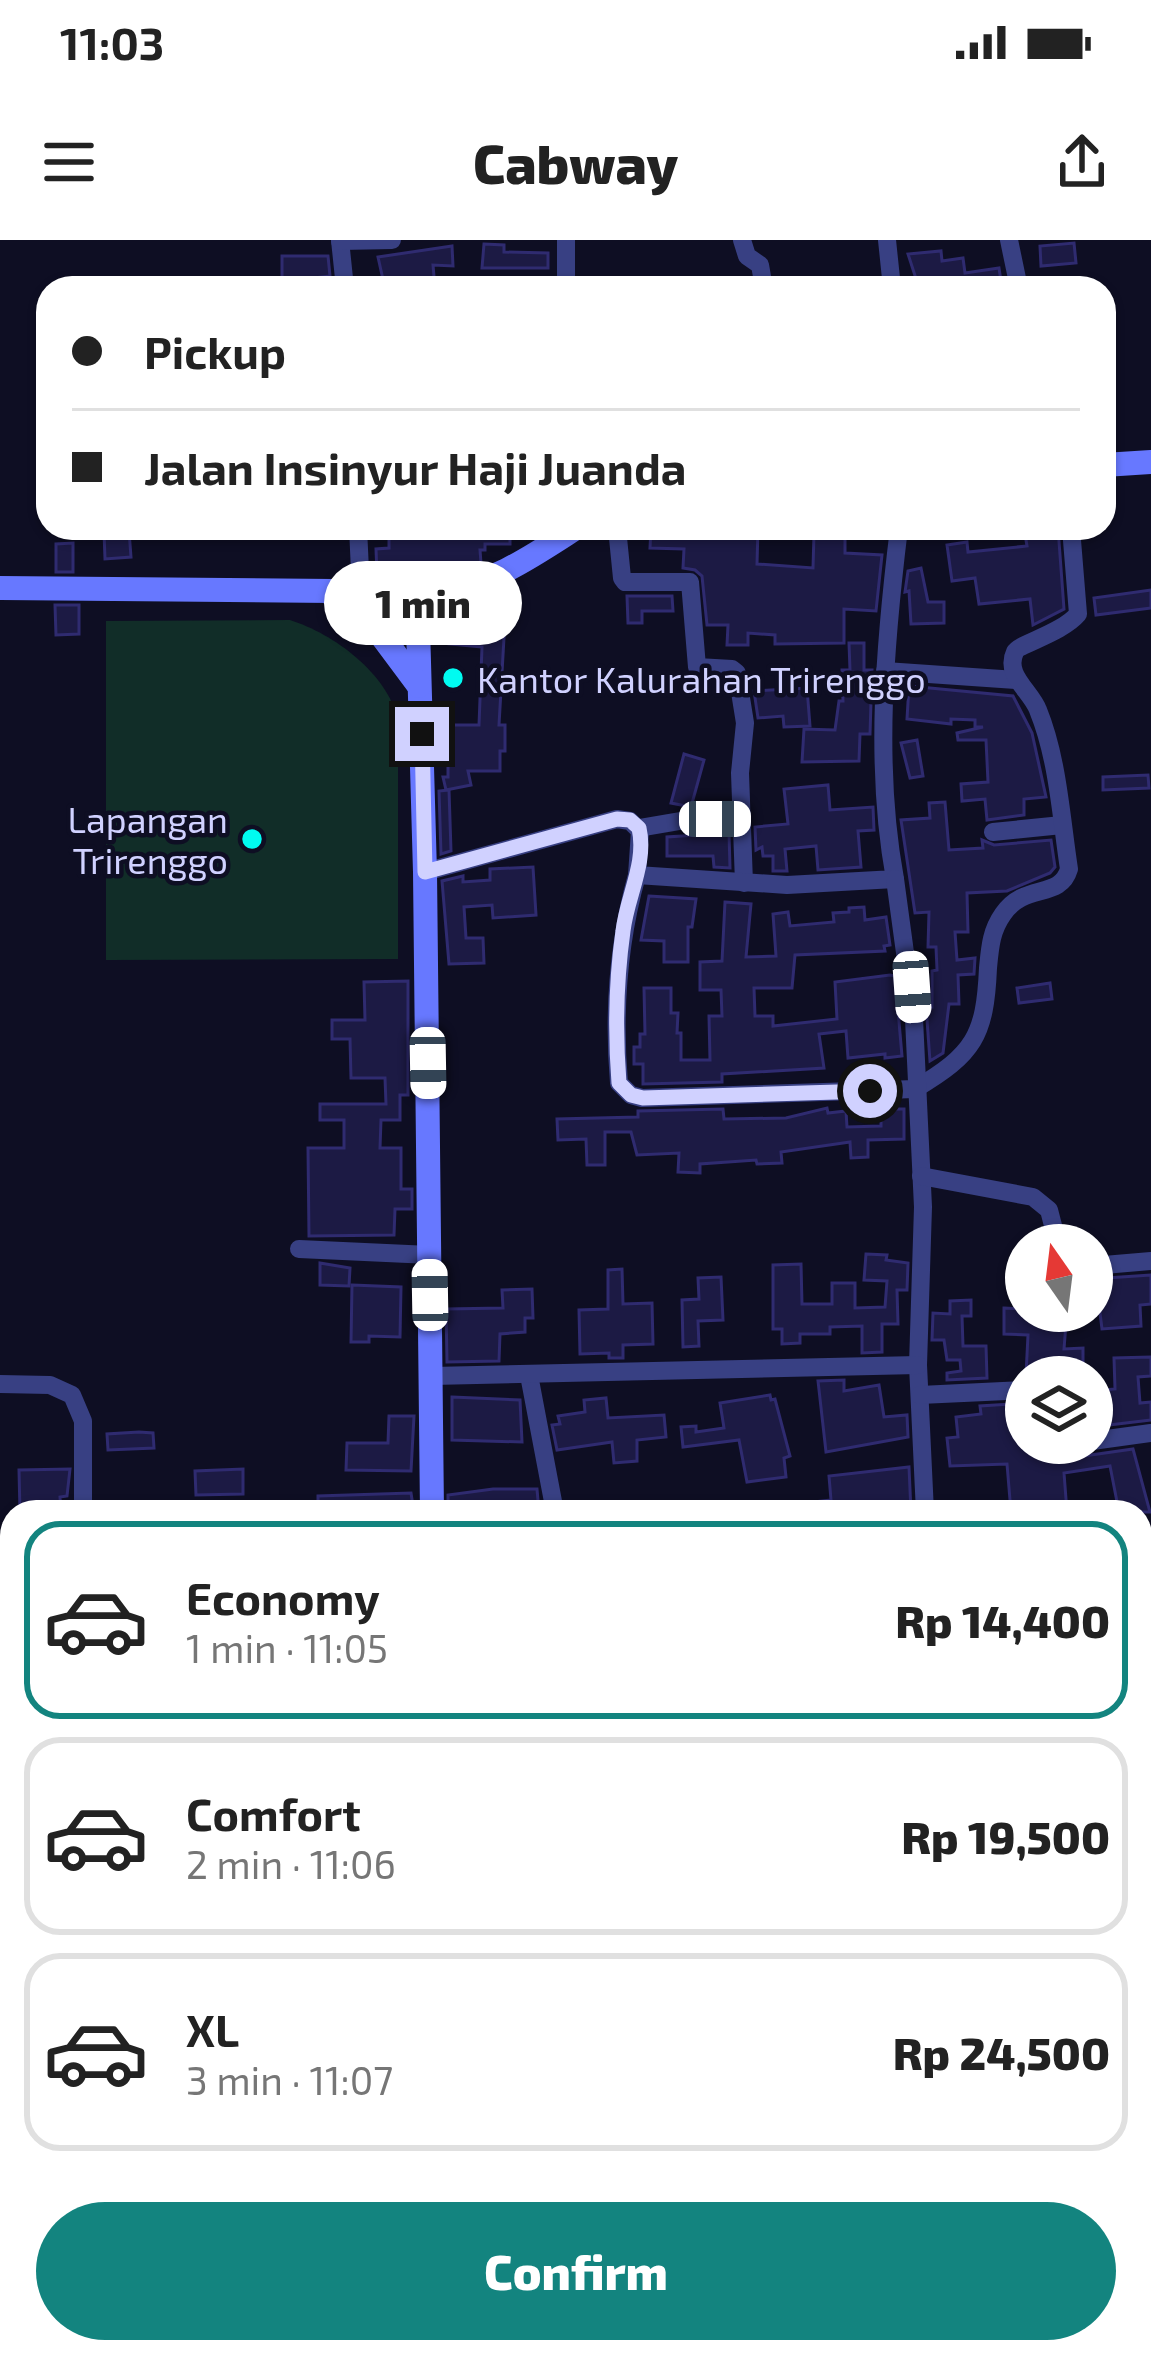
<!DOCTYPE html>
<html lang="en">
<head>
<meta charset="utf-8">
<style>
	:root { --surface:#fff; --page:#f6f6f6; --text:#222; --muted:#767676; --line:#e0e0e0; --accent:#13847f }
	body { margin:0; font-family:"Exo 2",sans-serif; background:var(--page); color:var(--text); height:100vh; display:flex; flex-direction:column; font-size:45px; white-space:nowrap }
	* { box-sizing:border-box; margin:0 }
	p { font-size:39px; color:var(--muted) }
	.icon { flex:none; width:66px; height:66px; fill:none; stroke:currentColor; stroke-width:2; stroke-linecap:round; stroke-linejoin:round }
	.map { position:relative; flex:1; overflow:hidden }
	.side { position:absolute; left:0px; top:1260px; width:1152px; height:864px; display:flex; flex-direction:column; background:var(--surface); border-radius:36px 36px 0 0; box-shadow:0 3px 9px #0004 }
	.side>* { flex:none }
	.guide { position:absolute; left:36px; top:36px; width:1080px; height:264px; border-radius:36px; box-shadow:0 3px 9px #0004; display:grid; align-content:center; height:264px; padding:0 36px; background:var(--surface) }
	.needle { width:78px; rotate:346deg }
	.controls { position:absolute; left:1005px; top:984px; display:grid; gap:24px }
	.controls a { display:grid; place-items:center; width:108px; height:108px; border-radius:50%; background:var(--surface); box-shadow:0 3px 9px #0004; font-size:60px }
	.end { position:absolute; width:54px; height:54px; margin:-27px; border:15px solid #d0d1ff; background:#111; box-shadow:0 0 0 6px #111 }
	.from { border-radius:50% }
	.bubble { position:absolute; height:84px; border-radius:42px; background:var(--surface); box-shadow:0 3px 9px #0004; font-size:39px; font-weight:800; line-height:84px; text-align:center }
	.car { position:absolute; width:36px; height:72px; margin:-36px -18px; border-radius:15px; box-shadow:0 0 9px 3px #0007; background:linear-gradient(#fff 24%,#345 0 40%,#fff 0 76%,#345 0 86%,#fff 0) }
	.guide b { display:flex; align-items:center; gap:42px; height:114px; font-size:45px }
	.guide b+b { border-top:3px solid var(--line) }
	.guide i { width:30px; height:30px; background:var(--text) }
	ul { padding:21px 0 0; list-style:none }
	li { display:flex; align-items:center; gap:36px; height:198px; margin:0 24px 18px; padding:0 12px; border:6px solid var(--line); border-radius:36px }
	li div { flex:1 }
	li b { display:block; font-size:45px }
	li em { font-style:normal; font-weight:800 }
	li.current { border-color:var(--accent) }
	li>.icon { width:108px; height:108px; stroke-width:1.5 }
	.cta { display:flex; gap:24px; margin-top:auto; padding:24px 36px }
	.cta a { flex:1; height:138px; border-radius:72px; background:var(--accent); color:#fff; font-size:48px; font-weight:800; line-height:138px; text-align:center }
	.status { display:flex; justify-content:space-between; align-items:center; height:84px; padding:0 60px; background:var(--surface); direction:ltr }
	.status svg { height:33px; fill:currentColor }
	header { display:flex; justify-content:space-between; align-items:center; height:156px; padding:0 36px; background:var(--surface); font-size:54px; font-weight:800 }
	.map>svg:first-child { display:block }
	.green { fill:#112d28 }
	.building { fill:#1c1a44; stroke:#2f2b70; stroke-width:3 }
	.lines { fill:none; stroke-linecap:round; stroke-linejoin:round }
	.minor { stroke:#384083; stroke-width:18 }
	.secondary { stroke:#6778ff; stroke-width:24 }
	.route { stroke:#d0d1ff; stroke-width:15 }
	.poi-dot { fill:#00fbf1; stroke:#0e0e23; stroke-width:4.5 }
	.labels { text-anchor:middle; dominant-baseline:central; stroke-width:9; stroke-linejoin:round; paint-order:stroke }
	.poi-label { font-size:36px; fill:#d0d1ff; stroke:#0e0e23; text-anchor:start }
</style>
</head>
<body>
<div class="status"><b>11:03</b><svg viewBox="0 0 49 12"><path d="M0 12V9h3v3zM5 12V6h3v6zM10 12V3h3v9zM15 12V0h3v12zM26 1h20v11H26zM47 4h2v5h-2z"/></svg></div>
<header><svg class="icon" aria-label="menu" viewBox="0 0 24 24"><path d="M4 6h16M4 12h16M4 18h16"/></svg>Cabway<svg class="icon" aria-label="share" viewBox="0 0 24 24"><path d="M12 15V3M7 8l5-5 5 5M5 13v7h14v-7"/></svg></header>
<div class="map">
<svg width="1151" height="2124" viewBox="0 0 1151 2124">
	<rect width="100%" height="100%" fill="#0e0e23"/>
	<path class="green" d="M290,380C334,394 387,433 398,480V719L106,720V381Z"/>
	<g class="building">
		<polygon points="1074,3 1076,23 1041,26 1040,6"/>
		<polygon points="484,4 504,5 504,12 548,13 548,28 482,28"/>
		<polygon points="452,6 453,26 433,25 435,48 415,48 415,38 384,44 378,17"/>
		<polygon points="941,11 942,21 963,18 965,33 999,28 1002,48 919,48 908,14"/>
		<polygon points="282,16 328,16 330,36 313,38 313,48 282,48"/>
		<polygon points="389,288 510,288 510,304 485,304 485,310 480,310 481,323 456,332 438,335 377,335 376,309 389,308"/>
		<polygon points="651,288 758,288 757,324 813,328 814,294 845,295 845,313 882,315 876,371 844,369 844,403 775,404 775,395 748,393 748,405 727,405 728,385 707,385 702,336 695,330 683,328 684,309 650,308"/>
		<polygon points="1024,288 1058,288 1064,369 1033,385 1030,359 979,364 975,338 952,341 947,305 967,302 968,312 1027,306"/>
		<polygon points="129,291 131,317 105,319 104,292"/>
		<polygon points="73,303 73,332 56,332 56,304"/>
		<polygon points="921,328 928,362 944,362 944,383 911,384 909,351 905,352 908,331"/>
		<polygon points="1151,350 1151,368 1096,375 1094,358"/>
		<polygon points="627,356 672,356 673,371 642,371 642,383 628,383"/>
		<polygon points="55,365 79,365 79,394 56,395"/>
		<polygon points="453,367 498,369 497,379 505,380 499,485 505,485 505,511 500,511 500,531 468,531 471,545 446,550 443,537 448,537 448,511 438,511 437,485 479,485 482,407 449,404"/>
		<polygon points="849,403 864,403 864,430 872,430 870,494 860,494 859,521 802,522 804,489 835,490 839,461 843,461 842,430 850,430"/>
		<polygon points="909,446 1013,456 1032,493 1046,557 1024,559 1024,575 987,580 985,559 962,561 961,544 988,542 986,500 958,500 957,493 983,487 975,487 975,480 951,479 951,484 907,479"/>
		<polygon points="807,448 810,486 784,487 783,476 758,478 754,451"/>
		<polygon points="917,500 923,536 910,538 901,503"/>
		<polygon points="684,514 704,520 691,567 671,563"/>
		<polygon points="1148,535 1149,548 1103,550 1103,537"/>
		<polygon points="828,545 830,570 873,567 874,590 858,591 861,627 818,630 816,606 785,609 787,631 773,631 773,616 763,616 762,607 756,610 755,587 788,584 784,549"/>
		<polygon points="449,550 451,611 441,614 439,551"/>
		<polygon points="945,562 949,610 983,608 982,600 994,605 1051,600 1055,627 1050,633 1007,651 967,653 968,692 955,692 957,720 975,718 974,734 958,735 959,764 949,764 943,813 930,821 926,766 932,767 932,731 937,730 936,707 928,707 929,672 915,673 901,580 930,578 929,563"/>
		<polygon points="729,593 730,628 714,627 713,616 667,616 667,597"/>
		<polygon points="533,627 536,675 493,678 492,665 464,667 466,698 483,698 484,723 449,724 442,641 463,636 463,642 490,640 490,629"/>
		<polygon points="649,656 696,659 692,687 688,687 688,722 664,722 664,701 641,700"/>
		<polygon points="725,662 751,664 746,717 776,716 773,674 788,672 790,686 834,682 833,673 849,672 849,668 864,667 865,680 886,677 890,705 884,706 885,711 795,715 792,748 754,748 755,776 773,776 773,786 837,779 835,742 890,735 895,736 902,816 885,818 885,814 848,818 846,791 819,794 824,828 722,834 722,842 643,844 643,824 634,824 634,807 640,807 640,794 645,794 644,748 671,748 671,773 678,773 677,793 681,793 681,820 710,820 709,776 722,776 721,750 700,750 700,722 722,721"/>
		<polygon points="408,741 408,855 400,855 400,880 381,880 380,908 401,908 401,949 412,949 412,969 395,969 394,995 309,996 308,908 344,908 344,880 320,880 320,864 386,864 385,838 351,838 350,799 332,799 332,780 365,780 364,742"/>
		<polygon points="1050,743 1052,759 1019,763 1017,748"/>
		<polygon points="827,868 828,873 846,871 847,887 881,886 881,869 904,869 904,899 868,900 868,917 851,918 850,902 781,912 782,923 757,924 756,920 700,924 700,933 678,932 679,913 637,915 631,892 605,892 605,925 587,925 586,899 558,900 557,879 638,877 638,871 723,869 724,879 786,878"/>
		<polygon points="866,1014 887,1015 886,1020 908,1023 907,1050 897,1050 898,1084 882,1084 882,1112 862,1113 862,1086 830,1087 830,1094 800,1094 800,1103 782,1104 782,1089 773,1089 773,1025 801,1024 802,1064 832,1064 832,1043 855,1043 855,1068 885,1067 887,1041 864,1040"/>
		<polygon points="320,1023 350,1028 349,1046 320,1045"/>
		<polygon points="622,1029 623,1064 652,1063 653,1104 623,1105 623,1118 609,1118 609,1113 580,1114 579,1070 608,1069 608,1030"/>
		<polygon points="1151,1035 1151,1064 1140,1065 1141,1086 1102,1089 1100,1073 1092,1074 1092,1039"/>
		<polygon points="721,1037 723,1080 698,1081 699,1106 683,1107 682,1060 699,1059 698,1038"/>
		<polygon points="352,1045 401,1047 400,1097 369,1096 369,1102 351,1102"/>
		<polygon points="532,1049 533,1078 525,1078 525,1092 500,1094 499,1121 447,1122 446,1069 503,1068 502,1050"/>
		<polygon points="971,1060 971,1076 962,1076 963,1106 986,1106 987,1138 947,1140 947,1133 961,1131 960,1120 947,1120 944,1100 932,1100 933,1073 950,1074 950,1061"/>
		<polygon points="1004,1068 1067,1071 1064,1109 1083,1108 1083,1137 1026,1135 1028,1095 1004,1094"/>
		<polygon points="1151,1117 1151,1136 1138,1137 1140,1163 1151,1162 1151,1180 1092,1187 1092,1151 1115,1149 1114,1118"/>
		<polygon points="844,1140 844,1151 879,1145 884,1177 907,1175 908,1197 826,1212 818,1141"/>
		<polygon points="770,1155 771,1160 775,1159 790,1216 784,1218 786,1237 747,1242 739,1200 683,1207 681,1187 696,1186 696,1192 724,1188 720,1163"/>
		<polygon points="452,1157 520,1160 522,1202 452,1200"/>
		<polygon points="606,1158 608,1178 664,1175 666,1197 637,1200 637,1221 614,1223 612,1202 557,1210 552,1185 560,1184 558,1176 585,1172 584,1160"/>
		<polygon points="1011,1164 1013,1189 1026,1188 1026,1203 1037,1203 1039,1217 1056,1220 1133,1209 1150,1272 1119,1272 1110,1226 1064,1233 1067,1272 1011,1272 1007,1224 950,1226 947,1198 958,1197 956,1177 981,1174 980,1166"/>
		<polygon points="389,1176 414,1176 411,1231 346,1230 347,1203 388,1203"/>
		<polygon points="139,1192 153,1193 154,1208 108,1210 107,1194"/>
		<polygon points="909,1227 911,1272 804,1272 804,1263 831,1260 829,1236"/>
		<polygon points="70,1229 67,1256 60,1257 61,1272 20,1272 19,1230"/>
		<polygon points="243,1229 243,1254 196,1255 195,1231"/>
		<polygon points="493,1249 537,1249 539,1272 448,1272 448,1255"/>
		<polygon points="411,1253 414,1272 318,1272 318,1256"/>
	</g>
	<g class="lines">
		<g class="minor">
			<polyline points="340,0 345,48"/>
			<polyline points="566,0 566,48"/>
			<polyline points="742,0 747,16 760,25 764,48"/>
			<polyline points="887,0 892,48"/>
			<polyline points="1009,0 1019,48"/>
			<polyline points="340,1 392,0"/>
			<polyline points="358,288 361,352"/>
			<polyline points="617,288 622,338 625,342 690,342 697,427 732,429 737,433 745,483 740,533 744,643"/>
			<polyline points="885,431 1016,440"/>
			<polyline points="639,588 680,581 740,579"/>
			<polyline points="993,592 1062,585"/>
			<path d="M425,632L617,579L630,581L640,591L637,635L787,645L895,639C874,525 885,403 899,288"/>
			<path d="M637,635C618,703 613,772 619,843L631,855L642,858L915,849C974,814 985,796 988,728C990,707 991,691 1003,674C1025,642 1060,660 1069,629C1061,577 1058,519 1038,470C1031,451 1004,435 1015,412C1019,404 1062,393 1078,374L1071,288"/>
			<polyline points="895,639 914,779 923,967 918,1125 925,1272"/>
			<polyline points="921,936 1033,957 1049,970 1058,1005"/>
			<polyline points="299,1009 430,1015"/>
			<polyline points="1092,1026 1151,1021"/>
			<polyline points="529,1135 555,1272"/>
			<polyline points="432,1136 918,1125"/>
			<polyline points="0,1144 50,1145 72,1155 83,1181 83,1272"/>
			<polyline points="920,1155 1026,1150"/>
			<polyline points="1092,1201 1151,1193"/>
			<polyline points="1050,1203 1054,1207 1082,1203"/>
			<polyline points="1140,1332 1151,1332"/>
			<polyline points="0,1485 12,1482"/>
			<polyline points="1140,1485 1151,1484"/>
			<polyline points="0,1660 12,1665"/>
			<polyline points="1140,2033 1151,2033"/>
			<polyline points="127,2124 129,2112"/>
		</g>
		<g class="secondary">
			<polyline points="1104,225 1151,222"/>
			<path d="M0,348L440,352C494,343 531,317 576,288"/>
			<polyline points="417,352 425,632 432,1272"/>
			<polyline points="330,353 375,387 419,446"/>
			<polyline points="453,2112 453,2124"/>
		</g>
	</g>
	<g class="lines">
		<path class="route" d="M422,494L425,632L617,579L630,580L639,588C647,623 627,656 623,691C616,741 615,792 619,843L631,855L643,858L870,851"/>
	</g>
	<g class="poi-dot">
		<circle cx="453" cy="438" r="12"/>
		<circle cx="252" cy="599" r="12"/>
	</g>
	<g class="labels">
		<g class="poi-label">
			<text x="477" y="438">Kantor Kalurahan Trirenggo</text>
			<text x="228" y="578" text-anchor="end">Lapangan<tspan x="228" dy="41">Trirenggo</tspan></text>
		</g>
	</g>
</svg>
<div class="controls">
<a><svg class="needle" viewBox="-14 -14 28 28"><path d="M0-13l5 13h-10z" fill="#e53935"/><path d="M0 13l5-13h-10z" fill="#767676"/></svg></a>
<a><svg class="icon" aria-label="layers" viewBox="0 0 24 24"><path d="M12 4l9 5-9 5-9-5zM3 14l9 5 9-5"/></svg></a>
</div>
<i class="end from" style="left:870px;top:851px"></i>
<i class="end" style="left:422px;top:494px"></i>
<div class="bubble" style="left:324px;top:321px;width:198px">1 min</div>
<i class="car" style="left:715px;top:579px;rotate:90deg"></i>
<i class="car" style="left:912px;top:747px;rotate:176deg"></i>
<i class="car" style="left:428px;top:823px;rotate:179deg"></i>
<i class="car" style="left:430px;top:1055px;rotate:359deg"></i>
<div class="guide">
<b><i class="from"></i>Pickup</b>
<b><i></i>Jalan Insinyur Haji Juanda</b>
</div>
<section class="side">
<ul>
<li class="current"><svg class="icon" aria-label="car" viewBox="0 0 24 24"><path d="M5 17H2v-5l4-1 3-4h7l3 4 3 1v5h-3M9 17h6M6 11h13"/><circle cx="7" cy="17" r="2"/><circle cx="17" cy="17" r="2"/></svg><div><b>Economy</b><p>1 min · 11:05</p></div><em>Rp 14,400</em></li>
<li><svg class="icon" aria-label="car" viewBox="0 0 24 24"><path d="M5 17H2v-5l4-1 3-4h7l3 4 3 1v5h-3M9 17h6M6 11h13"/><circle cx="7" cy="17" r="2"/><circle cx="17" cy="17" r="2"/></svg><div><b>Comfort</b><p>2 min · 11:06</p></div><em>Rp 19,500</em></li>
<li><svg class="icon" aria-label="car" viewBox="0 0 24 24"><path d="M5 17H2v-5l4-1 3-4h7l3 4 3 1v5h-3M9 17h6M6 11h13"/><circle cx="7" cy="17" r="2"/><circle cx="17" cy="17" r="2"/></svg><div><b>XL</b><p>3 min · 11:07</p></div><em>Rp 24,500</em></li>
</ul>
<div class="cta"><a>Confirm</a></div>
</section>
</div>
</body>
</html>
